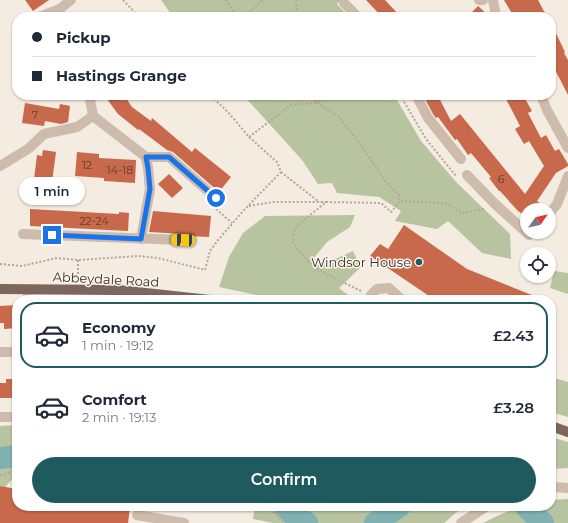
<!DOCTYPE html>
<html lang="en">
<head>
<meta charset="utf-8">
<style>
	:root { --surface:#fff; --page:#f6f6f7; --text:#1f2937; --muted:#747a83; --line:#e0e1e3; --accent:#1f5a5e }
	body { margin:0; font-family:Montserrat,sans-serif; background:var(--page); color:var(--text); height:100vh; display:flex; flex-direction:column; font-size:15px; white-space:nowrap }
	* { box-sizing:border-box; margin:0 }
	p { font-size:13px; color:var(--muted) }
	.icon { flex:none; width:22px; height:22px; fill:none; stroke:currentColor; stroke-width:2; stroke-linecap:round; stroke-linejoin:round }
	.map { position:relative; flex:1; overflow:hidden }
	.side { position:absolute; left:12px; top:295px; width:544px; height:216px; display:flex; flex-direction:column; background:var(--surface); border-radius:16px; box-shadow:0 1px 3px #0004 }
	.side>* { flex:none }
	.top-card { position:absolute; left:12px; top:12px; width:544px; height:88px; border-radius:16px; box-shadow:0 1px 3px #0004; display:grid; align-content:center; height:88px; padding:0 20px; background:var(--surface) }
	.needle { width:26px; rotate:56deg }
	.buttons { position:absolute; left:520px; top:203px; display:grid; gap:8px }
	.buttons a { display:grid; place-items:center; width:36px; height:36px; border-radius:50%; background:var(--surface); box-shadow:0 1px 3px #0004; font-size:20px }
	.end { position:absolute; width:18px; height:18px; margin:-9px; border:5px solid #1a73e8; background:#fff; box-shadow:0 0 0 2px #fff }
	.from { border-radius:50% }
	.bubble { position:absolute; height:28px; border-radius:14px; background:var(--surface); box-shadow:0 1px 3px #0004; font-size:13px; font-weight:600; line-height:28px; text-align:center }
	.car { position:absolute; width:12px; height:24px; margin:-12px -6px; border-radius:5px; box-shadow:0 0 3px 1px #0007; background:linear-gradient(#f5c518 24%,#345 0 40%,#f5c518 0 76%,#345 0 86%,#f5c518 0) }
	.top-card b { display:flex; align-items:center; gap:14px; height:38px; font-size:15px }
	.top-card b+b { border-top:1px solid var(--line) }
	.top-card i { width:10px; height:10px; background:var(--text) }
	ul { padding:7px 0 0; list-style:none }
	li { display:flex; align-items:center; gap:12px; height:66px; margin:0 8px 6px; padding:0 12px; border:2px solid transparent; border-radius:16px }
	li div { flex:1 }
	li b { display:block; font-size:15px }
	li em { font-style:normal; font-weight:600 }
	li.active { border-color:var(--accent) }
	li>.icon { width:36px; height:36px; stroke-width:1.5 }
	.cta { display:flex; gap:8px; margin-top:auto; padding:8px 20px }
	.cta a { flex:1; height:46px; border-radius:24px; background:var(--accent); color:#fff; font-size:16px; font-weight:600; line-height:46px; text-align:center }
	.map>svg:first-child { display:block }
	.green { fill:#b8c4a0 }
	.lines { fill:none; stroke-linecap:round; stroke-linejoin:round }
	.river { stroke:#7fb0b2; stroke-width:22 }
	.building { fill:#c8694b }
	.path { stroke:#b9a596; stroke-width:2; stroke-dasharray:2 2; stroke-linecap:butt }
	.minor { stroke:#cdbbac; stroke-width:10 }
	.major { stroke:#7d675c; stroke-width:10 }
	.route { stroke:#1a73e8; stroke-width:5 }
	.poi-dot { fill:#1f5a5e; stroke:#fbf5ee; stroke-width:1.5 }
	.labels { text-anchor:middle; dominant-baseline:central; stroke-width:3; stroke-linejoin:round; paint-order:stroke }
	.number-label { font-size:11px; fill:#5e3e33 }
	.poi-label { font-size:13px; fill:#3b302b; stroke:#fbf5ee; text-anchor:end }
	.street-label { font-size:13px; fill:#3b302b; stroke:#fbf5ee }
</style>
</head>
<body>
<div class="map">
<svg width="568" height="523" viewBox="0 0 568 523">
	<rect width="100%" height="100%" fill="#f4ebe1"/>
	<g class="green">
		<polygon points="161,0 342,0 337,4 349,17 173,17"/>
		<polygon points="243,95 394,95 421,141 456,182 510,234 511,259 482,253 448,221 437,229 395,221 401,211 379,197 337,193 332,183 318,184 302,160"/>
		<polygon points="355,215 350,227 327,242 313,259 329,262 353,251 361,267 339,288 354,300 280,300 219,287 229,257 243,233 265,216"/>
		<polygon points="554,271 568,273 568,294 550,288"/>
		<polygon points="551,377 568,382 568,417 551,412"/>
		<polygon points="17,425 17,474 5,487 0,486 0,426"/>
		<polygon points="551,437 568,442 568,468 551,469"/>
		<polygon points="568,499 568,523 483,523 497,516 521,506 551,506 551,500"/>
		<polygon points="255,506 464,506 444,523 273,523 253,519"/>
	</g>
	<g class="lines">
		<g class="river">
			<polyline points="0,458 17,456"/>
			<polyline points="284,506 292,514 307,523"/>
			<polyline points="525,506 543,523"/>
			<polyline points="375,523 400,506"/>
		</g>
	</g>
	<g class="building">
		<polygon points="25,0 49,0 33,11"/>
		<polygon points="366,0 385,0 401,17 382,17"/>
		<polygon points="504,0 538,0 547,17 514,17"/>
		<polygon points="478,6 489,16 489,17 467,17"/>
		<polygon points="551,23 565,52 564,53 568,60 568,95 551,62"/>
		<polygon points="104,95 124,95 132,107 151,121 152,118 192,152 195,148 231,177 219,192 173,152 167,150 139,129 138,130 118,114"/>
		<polygon points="423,95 433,95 436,100 439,98 451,121 460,114 525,194 544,166 529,141 524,144 515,129 520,126 504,95 523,95 532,111 528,113 541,138 546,135 555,151 559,149 568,164 568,166 556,173 537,201 546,208 544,210 527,210 527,217 518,211 500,191 499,191 489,178 491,177 471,153 468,155 457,139 455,140 438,117 436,118 433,114"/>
		<polygon points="25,103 59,109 60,104 70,106 68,122 61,124 45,121 44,126 22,123"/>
		<polygon points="43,150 56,152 52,182 34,179 37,155 42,156"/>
		<polygon points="77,152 99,154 99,158 136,160 135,183 104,181 104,178 75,176"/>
		<polygon points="169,174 183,188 172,198 158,184"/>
		<polygon points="30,209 119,214 119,212 129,213 128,231 30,226"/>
		<polygon points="153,211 211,216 209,237 188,236 183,234 149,232"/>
		<polygon points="404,225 467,269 544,300 435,300 370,256 380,244 388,249"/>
		<polygon points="17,305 17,328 4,329 4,323 0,323 0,306"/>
		<polygon points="6,379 17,379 17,398 0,398 0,383 6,383"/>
		<polygon points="0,486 17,489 17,506 122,506 130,508 128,523 0,523"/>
	</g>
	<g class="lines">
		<g class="path">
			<polyline points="123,0 139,17"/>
			<polyline points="226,0 237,17"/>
			<polyline points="296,0 297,11 302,17"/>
			<polyline points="243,17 263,0"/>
			<polyline points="308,95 317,103 338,116 361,145 386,182 399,195 400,201"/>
			<polyline points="400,95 426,139 456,176"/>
			<polyline points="249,137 291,105 317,103 330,95"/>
			<polyline points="281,172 319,202"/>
			<polyline points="249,206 273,202 326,202"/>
			<polyline points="216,209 232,223"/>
			<polyline points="78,260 78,279"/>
			<polyline points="0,264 22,266 57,258 78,260 138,256 158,258 205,270 210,251 218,240 245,209 281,172 277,162 249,137 228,112 210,95"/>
			<polyline points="361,291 318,270 304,257 293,243 294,232 298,225 326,202 381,203 391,212 400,201 445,203 462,213 484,209"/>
			<polyline points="0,475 2,475 17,470"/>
			<polyline points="268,506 275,514 285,523"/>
		</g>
		<g class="minor">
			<polyline points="479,0 483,0"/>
			<polyline points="493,0 496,17"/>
			<polyline points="344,3 358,17"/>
			<polyline points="39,17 60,9 71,0"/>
			<polyline points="87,95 90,99 93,116 146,157 148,168 150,189 141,239"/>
			<polyline points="416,95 428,118 461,159"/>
			<polyline points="541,95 547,110 568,148"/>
			<polyline points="146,157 169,157 216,198"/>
			<polyline points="0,166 28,149 44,134 77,127 93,116"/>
			<polyline points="467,175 494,203 529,235 532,232"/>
			<polyline points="549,214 557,204 568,176"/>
			<polyline points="23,234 183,240"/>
			<polyline points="136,291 136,300"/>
			<polyline points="28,300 28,289"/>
			<polyline points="374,300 371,295 377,289 389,288 402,300"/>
			<polyline points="0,352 17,352"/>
			<polyline points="0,417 17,417"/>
			<polyline points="551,487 568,488"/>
			<polyline points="137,515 184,523"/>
			<polyline points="461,523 487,506"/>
		</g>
		<g class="major">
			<polyline points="0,289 118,290 210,300"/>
			<polyline points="551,426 568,432"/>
		</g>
	</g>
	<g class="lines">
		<polyline class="route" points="52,235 141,239 150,189 148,168 146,157 169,157 216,198"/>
	</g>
	<circle class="poi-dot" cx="419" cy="262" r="4"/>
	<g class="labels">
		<g class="number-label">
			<text x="35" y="115">7</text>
			<text x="87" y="165">12</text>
			<text x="120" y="170">14-18</text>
			<text x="501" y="179">6</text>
			<text x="94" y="221">22-24</text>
		</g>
		<g class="poi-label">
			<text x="411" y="262">Windsor House</text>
		</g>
		<g class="street-label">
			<text transform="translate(106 279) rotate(3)">Abbeydale Road</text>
		</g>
	</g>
</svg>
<div class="buttons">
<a><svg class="needle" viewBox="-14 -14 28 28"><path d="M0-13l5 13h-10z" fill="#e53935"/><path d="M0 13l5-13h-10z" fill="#747a83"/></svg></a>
<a><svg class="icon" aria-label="locate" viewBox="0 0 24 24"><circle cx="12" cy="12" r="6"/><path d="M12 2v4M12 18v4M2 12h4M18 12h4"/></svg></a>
</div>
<i class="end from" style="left:216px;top:198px"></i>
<i class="end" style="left:52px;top:235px"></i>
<div class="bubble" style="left:19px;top:177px;width:66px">1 min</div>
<i class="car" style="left:183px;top:240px;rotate:272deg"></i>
<div class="top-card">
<b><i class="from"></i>Pickup</b>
<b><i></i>Hastings Grange</b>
</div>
<section class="side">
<ul>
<li class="active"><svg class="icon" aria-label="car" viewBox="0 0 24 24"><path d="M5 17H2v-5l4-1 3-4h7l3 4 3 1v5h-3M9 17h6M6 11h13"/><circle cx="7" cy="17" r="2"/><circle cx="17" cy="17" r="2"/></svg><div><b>Economy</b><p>1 min · 19:12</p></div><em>£2.43</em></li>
<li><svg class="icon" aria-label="car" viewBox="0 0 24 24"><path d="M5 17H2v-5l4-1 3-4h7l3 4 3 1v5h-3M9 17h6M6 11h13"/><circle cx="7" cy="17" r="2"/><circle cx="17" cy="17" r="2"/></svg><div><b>Comfort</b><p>2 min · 19:13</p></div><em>£3.28</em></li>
</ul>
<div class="cta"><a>Confirm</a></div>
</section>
</div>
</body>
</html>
